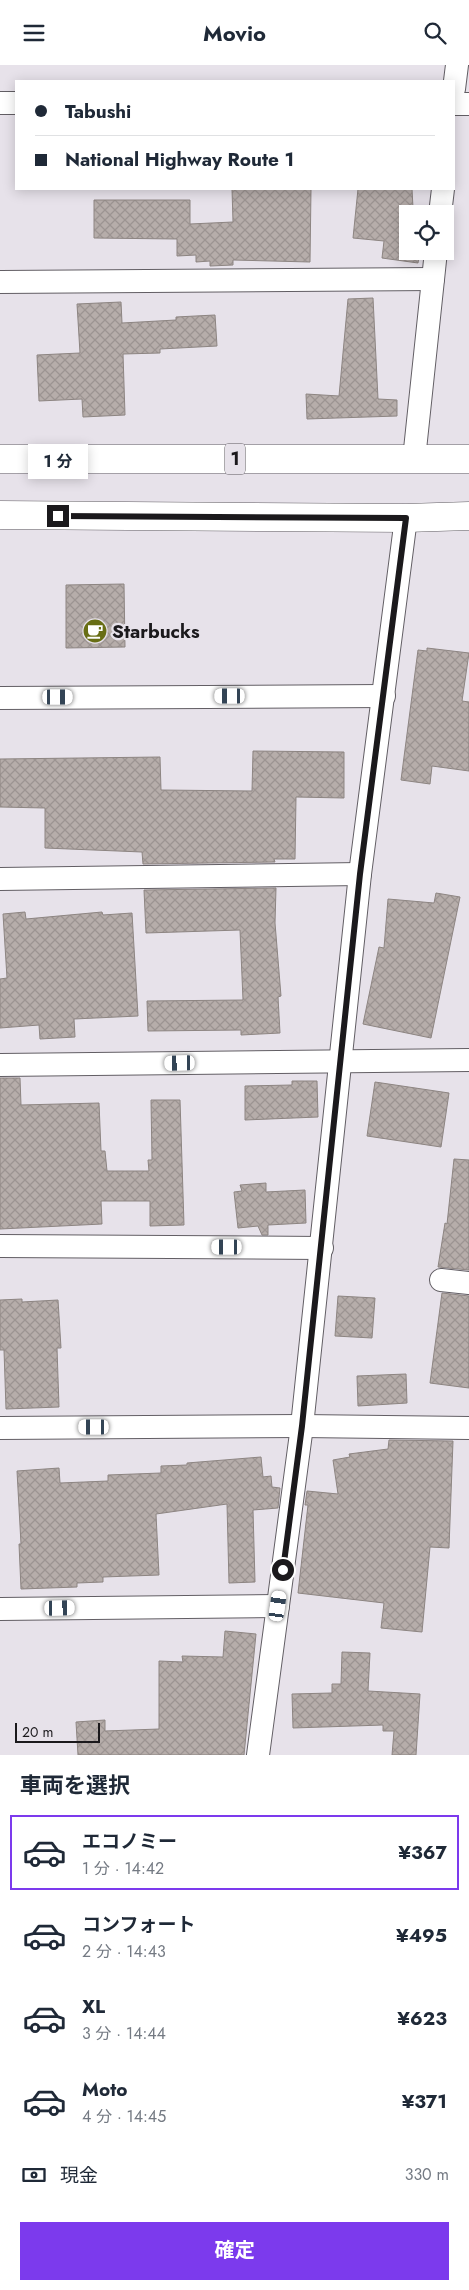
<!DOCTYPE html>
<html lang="ja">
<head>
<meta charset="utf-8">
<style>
	:root { --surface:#fff; --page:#f6f6f7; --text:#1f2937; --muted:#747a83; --line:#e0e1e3; --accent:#7c3aed }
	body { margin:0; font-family:Jost,"Noto Sans JP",sans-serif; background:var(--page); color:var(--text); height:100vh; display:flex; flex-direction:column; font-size:19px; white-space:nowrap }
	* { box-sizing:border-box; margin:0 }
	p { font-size:16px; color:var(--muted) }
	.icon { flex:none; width:28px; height:28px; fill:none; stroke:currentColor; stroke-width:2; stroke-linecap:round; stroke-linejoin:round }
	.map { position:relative; height:1690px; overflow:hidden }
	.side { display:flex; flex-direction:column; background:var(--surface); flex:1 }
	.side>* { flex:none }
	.hud { position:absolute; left:15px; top:15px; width:440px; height:110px; border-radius:0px; box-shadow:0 2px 12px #0003; display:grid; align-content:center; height:110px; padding:0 20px; background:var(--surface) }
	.tools { position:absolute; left:399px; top:140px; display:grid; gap:10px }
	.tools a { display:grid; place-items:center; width:55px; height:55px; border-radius:0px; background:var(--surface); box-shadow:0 2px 12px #0003; font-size:25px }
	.scale { position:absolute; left:15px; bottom:12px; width:85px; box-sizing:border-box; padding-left:5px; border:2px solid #1b191c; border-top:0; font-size:14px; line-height:18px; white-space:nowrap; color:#1b191c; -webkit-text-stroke:4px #e7e2ea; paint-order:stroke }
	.end { position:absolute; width:22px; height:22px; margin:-11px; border:6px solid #1b191c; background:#fff; box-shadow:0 0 0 2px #fff }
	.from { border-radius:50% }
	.bubble { position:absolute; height:35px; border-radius:0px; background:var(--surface); box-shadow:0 2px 12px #0003; font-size:16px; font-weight:700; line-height:35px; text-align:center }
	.car { position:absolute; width:15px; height:30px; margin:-15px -8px; border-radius:6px; box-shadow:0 0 4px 1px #0007; background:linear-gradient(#fff 24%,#345 0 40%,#fff 0 76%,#345 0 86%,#fff 0) }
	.hud b { display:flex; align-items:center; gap:18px; height:48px; font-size:19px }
	.hud b+b { border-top:1px solid var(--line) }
	.hud i { width:12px; height:12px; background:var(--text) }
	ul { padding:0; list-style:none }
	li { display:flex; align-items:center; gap:15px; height:75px; margin:0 10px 8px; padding:0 10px; border:2px solid transparent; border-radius:0px }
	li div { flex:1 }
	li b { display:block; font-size:19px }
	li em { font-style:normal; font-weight:700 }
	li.active { border-color:var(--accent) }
	li>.icon { width:45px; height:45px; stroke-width:1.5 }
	h2 { padding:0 20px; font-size:22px; line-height:60px }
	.pay { display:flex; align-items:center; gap:12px; height:55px; padding:0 20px; font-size:19px }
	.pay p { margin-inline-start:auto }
	.cta { display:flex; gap:10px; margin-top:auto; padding:10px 20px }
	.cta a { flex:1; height:58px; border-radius:0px; background:var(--accent); color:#fff; font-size:20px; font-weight:700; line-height:58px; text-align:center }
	header { display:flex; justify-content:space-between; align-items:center; height:65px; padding:0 20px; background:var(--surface); font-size:22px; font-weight:700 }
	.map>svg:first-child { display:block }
	.building { fill:url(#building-cross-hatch); stroke:#8d8582 }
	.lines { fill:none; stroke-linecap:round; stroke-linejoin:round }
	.street-casing { stroke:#625e64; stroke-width:24 }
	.highway-casing { stroke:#625e64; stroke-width:29 }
	.street { stroke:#fff; stroke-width:22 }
	.highway { stroke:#fff; stroke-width:28 }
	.route { stroke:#1b191c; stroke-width:6 }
	.labels { text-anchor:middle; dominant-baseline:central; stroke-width:4.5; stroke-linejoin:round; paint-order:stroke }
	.shield { fill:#e7e2ea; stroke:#58555a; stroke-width:1 }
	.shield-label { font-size:18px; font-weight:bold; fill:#1b191c }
	.poi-label { font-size:19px; font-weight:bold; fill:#1b191c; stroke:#e7e2ea; text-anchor:start }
</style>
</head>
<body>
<header><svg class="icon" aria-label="menu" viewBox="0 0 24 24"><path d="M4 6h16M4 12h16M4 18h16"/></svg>Movio<svg class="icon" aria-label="search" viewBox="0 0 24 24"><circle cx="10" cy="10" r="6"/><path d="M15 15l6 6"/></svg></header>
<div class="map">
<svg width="469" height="1690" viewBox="0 0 469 1690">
	<defs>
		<pattern id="building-cross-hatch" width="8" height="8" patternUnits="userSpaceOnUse" patternTransform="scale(1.25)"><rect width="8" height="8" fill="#b6adaa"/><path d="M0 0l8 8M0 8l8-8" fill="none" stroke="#9c9492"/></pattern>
	</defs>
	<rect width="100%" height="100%" fill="#e7e2ea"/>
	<g class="building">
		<polygon points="232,124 311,124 310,197 233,195 233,200 210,201 210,196 196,197 196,190 177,191 177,174 94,173 94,135 190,135 190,159 233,157"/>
		<polygon points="358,124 412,124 413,143 425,144 424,149 408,149 408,186 420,186 418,198 382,193 384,176 353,173"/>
		<polygon points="373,233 378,334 397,335 397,351 307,354 306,329 339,331 348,234"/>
		<polygon points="121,237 122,258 176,255 176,252 215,250 217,281 160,284 160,288 123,289 125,350 83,352 82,334 39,336 37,290 80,288 77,239"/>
		<polygon points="124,519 125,582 66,583 66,520"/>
		<polygon points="427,583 469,588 462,636 469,637 469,706 432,701 430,719 401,715 418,585 427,586"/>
		<polygon points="253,686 344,687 344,733 296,732 295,794 274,794 275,797 143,799 142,787 45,783 45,743 0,742 0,694 160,692 161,725 252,726"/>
		<polygon points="276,823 275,858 281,931 278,932 280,968 241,970 241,965 148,966 147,936 243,935 240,865 146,868 144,825"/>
		<polygon points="436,828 460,832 431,973 363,959 379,882 384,883 388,834 434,838"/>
		<polygon points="25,847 26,854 102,847 103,850 132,848 138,951 74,954 75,972 40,974 39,960 0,963 0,914 7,913 3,849"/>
		<polygon points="0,1013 20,1013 21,1040 99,1038 101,1086 105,1086 107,1106 149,1106 148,1095 152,1095 151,1035 180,1035 184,1160 150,1161 150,1136 101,1136 102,1159 0,1164"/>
		<polygon points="292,1016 317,1016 318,1052 245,1055 245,1021 292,1020"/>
		<polygon points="375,1017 449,1028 441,1082 367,1071"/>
		<polygon points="454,1094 469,1095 469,1205 438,1202 445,1158 447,1159"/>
		<polygon points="266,1118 266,1127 305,1125 306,1158 268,1160 268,1170 262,1170 258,1161 238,1163 234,1127 242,1126 240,1120"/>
		<polygon points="442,1228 469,1231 469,1323 430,1318"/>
		<polygon points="338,1231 375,1233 372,1273 335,1271"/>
		<polygon points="22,1234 22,1237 58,1235 61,1283 57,1283 59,1342 6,1344 4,1285 0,1285 0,1235"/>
		<polygon points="406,1309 407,1338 358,1341 357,1311"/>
		<polygon points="389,1375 453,1376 449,1483 430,1482 422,1567 381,1563 384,1538 298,1528 308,1440 305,1440 307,1426 338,1429 333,1395 350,1392 349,1389 388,1384"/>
		<polygon points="261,1392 263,1412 271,1411 272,1422 280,1423 278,1443 253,1445 255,1517 229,1518 227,1439 156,1449 159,1510 103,1512 103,1517 77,1518 77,1522 21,1524 19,1479 21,1479 17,1406 59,1403 60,1418 108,1416 108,1410 161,1408 161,1401 187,1400 187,1398"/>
		<polygon points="225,1566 256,1569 244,1690 78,1690 76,1657 105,1655 105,1666 159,1664 159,1596 183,1597 182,1591 223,1592"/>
		<polygon points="342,1587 370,1588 368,1626 420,1629 416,1690 392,1690 394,1666 383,1666 383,1660 293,1663 292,1629 332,1628 332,1619 341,1619"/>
	</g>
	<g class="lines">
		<defs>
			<g id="street">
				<polyline points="454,24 457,0"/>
				<polyline points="0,38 16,38"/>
				<polyline points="454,39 469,39"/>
				<polyline points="440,149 443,124"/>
				<polyline points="0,217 433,214"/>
				<polyline points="414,394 436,186"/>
				<polyline points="0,633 384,631"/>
				<polyline points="0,814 360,809"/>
				<polyline points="0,1000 469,995"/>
				<polyline points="0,1181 322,1183"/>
				<polyline points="441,1215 469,1218"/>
				<polyline points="0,1363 302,1361 469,1363"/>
				<polyline points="0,1544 278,1541"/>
				<polyline points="258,1690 302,1361 360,809 406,453"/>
			</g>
			<g id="highway">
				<polyline points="0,394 469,394"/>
				<polyline points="0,450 406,453 469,451"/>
			</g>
		</defs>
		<use href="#street" class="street-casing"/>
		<use href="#highway" class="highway-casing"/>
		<use href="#street" class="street"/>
		<use href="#highway" class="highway"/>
	</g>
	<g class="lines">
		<polyline class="route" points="58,451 406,453 360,809 302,1361 283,1505"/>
	</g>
	<defs>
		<symbol id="cafe-disc" viewBox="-11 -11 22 22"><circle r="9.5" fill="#686e15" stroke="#e7e2ea"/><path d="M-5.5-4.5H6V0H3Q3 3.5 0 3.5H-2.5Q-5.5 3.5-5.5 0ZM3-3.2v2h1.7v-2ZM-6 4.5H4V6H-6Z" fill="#fff"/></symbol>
	</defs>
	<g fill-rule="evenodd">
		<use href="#cafe-disc" x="81" y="552" width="28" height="28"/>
	</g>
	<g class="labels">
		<rect class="shield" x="225" y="378.5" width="20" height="31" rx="4"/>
		<g class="shield-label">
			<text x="235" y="394">1</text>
		</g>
		<g class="poi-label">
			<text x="112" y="566">Starbucks</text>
		</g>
	</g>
</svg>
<div class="tools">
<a><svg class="icon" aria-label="locate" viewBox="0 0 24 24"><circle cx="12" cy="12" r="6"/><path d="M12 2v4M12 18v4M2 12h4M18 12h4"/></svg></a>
</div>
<div class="scale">20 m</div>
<i class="end from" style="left:283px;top:1505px"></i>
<i class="end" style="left:58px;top:451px"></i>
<div class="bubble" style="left:28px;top:379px;width:60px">1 分</div>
<i class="car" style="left:230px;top:631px;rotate:270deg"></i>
<i class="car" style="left:58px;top:632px;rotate:90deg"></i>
<i class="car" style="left:180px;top:998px;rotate:269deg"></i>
<i class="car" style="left:227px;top:1182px;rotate:270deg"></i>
<i class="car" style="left:94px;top:1362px;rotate:270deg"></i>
<i class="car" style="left:278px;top:1541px;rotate:8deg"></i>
<i class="car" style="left:60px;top:1543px;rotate:89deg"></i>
<div class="hud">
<b><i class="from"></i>Tabushi</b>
<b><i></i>National Highway Route 1</b>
</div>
</div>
<section class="side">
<h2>車両を選択</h2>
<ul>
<li class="active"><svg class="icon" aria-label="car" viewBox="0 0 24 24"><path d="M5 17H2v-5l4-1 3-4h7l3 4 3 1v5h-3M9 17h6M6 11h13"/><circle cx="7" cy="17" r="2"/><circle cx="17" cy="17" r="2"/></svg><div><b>エコノミー</b><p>1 分 · 14:42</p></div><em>¥367</em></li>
<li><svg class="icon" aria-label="car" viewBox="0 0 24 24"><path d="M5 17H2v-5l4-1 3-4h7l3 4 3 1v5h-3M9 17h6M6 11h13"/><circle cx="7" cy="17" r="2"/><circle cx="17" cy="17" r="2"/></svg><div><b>コンフォート</b><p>2 分 · 14:43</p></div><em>¥495</em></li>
<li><svg class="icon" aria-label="car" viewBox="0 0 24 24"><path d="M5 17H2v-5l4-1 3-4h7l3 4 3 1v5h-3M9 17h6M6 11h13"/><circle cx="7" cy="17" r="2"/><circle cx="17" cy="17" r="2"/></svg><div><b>XL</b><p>3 分 · 14:44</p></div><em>¥623</em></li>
<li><svg class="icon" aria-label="car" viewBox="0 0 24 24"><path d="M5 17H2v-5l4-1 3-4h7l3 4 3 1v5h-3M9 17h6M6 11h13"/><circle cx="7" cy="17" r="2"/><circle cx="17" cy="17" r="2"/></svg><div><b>Moto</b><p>4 分 · 14:45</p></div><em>¥371</em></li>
</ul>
<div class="pay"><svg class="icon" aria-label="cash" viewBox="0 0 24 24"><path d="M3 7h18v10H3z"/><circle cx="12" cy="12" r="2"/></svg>現金<p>330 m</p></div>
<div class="cta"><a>確定</a></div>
</section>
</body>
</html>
